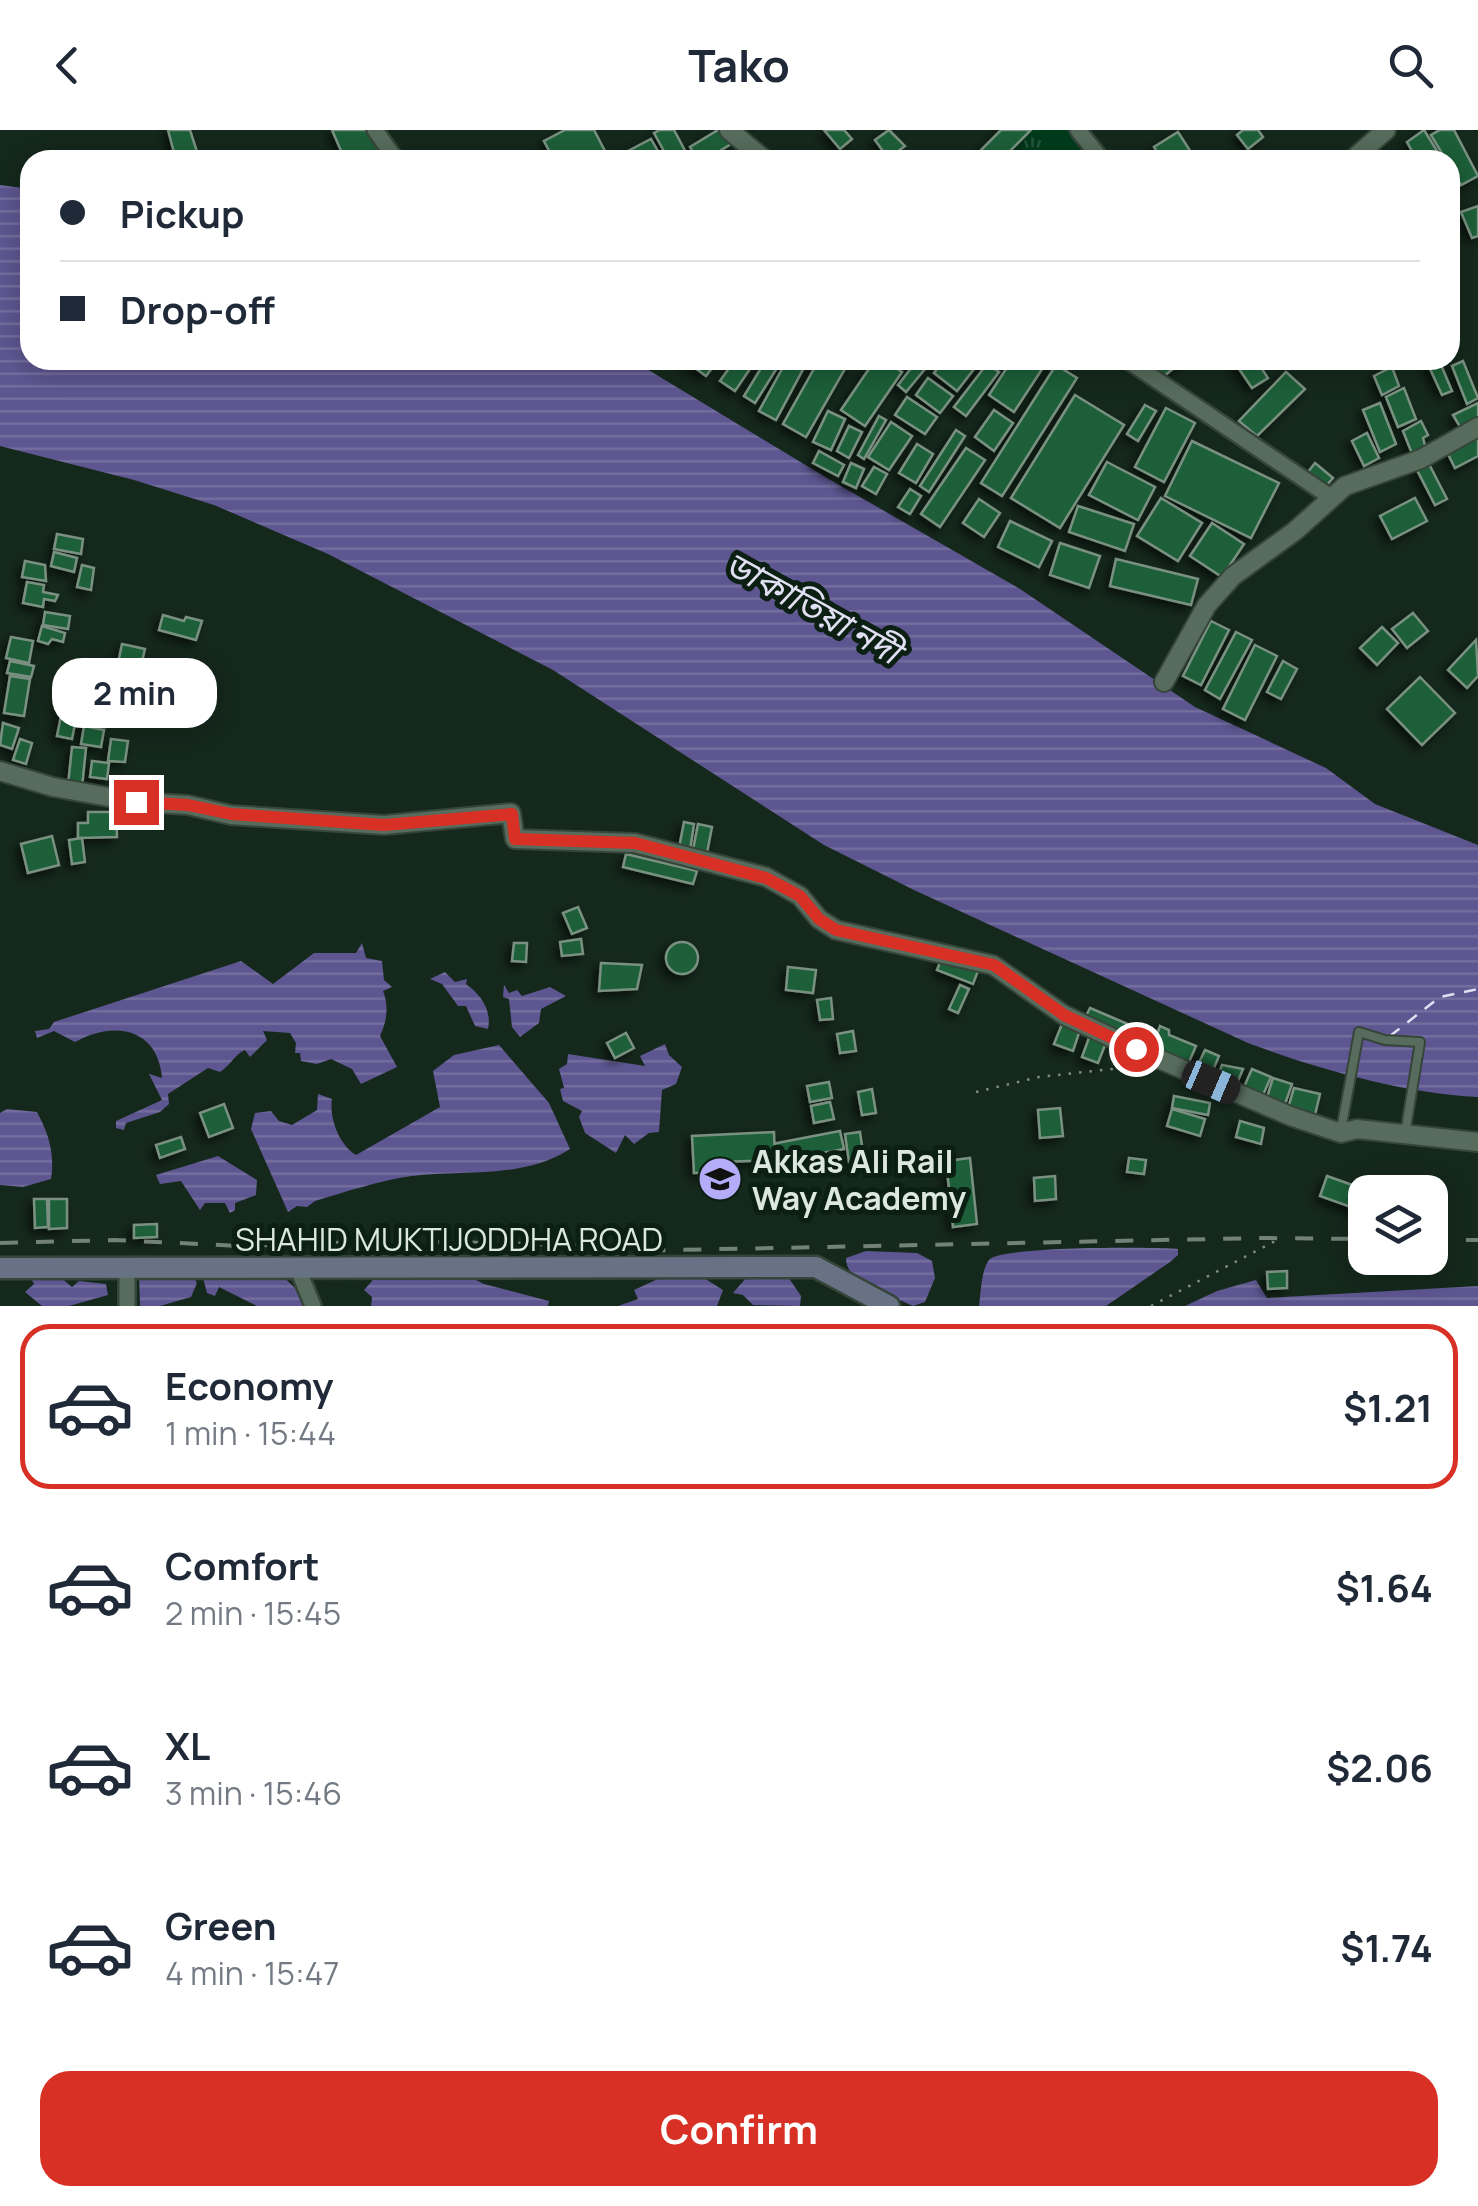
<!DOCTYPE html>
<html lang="en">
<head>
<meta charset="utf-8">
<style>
	:root { --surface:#fff; --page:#f2f2f3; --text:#1f2937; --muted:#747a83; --line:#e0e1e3; --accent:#d93025 }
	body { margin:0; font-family:Manrope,"Noto Sans Bengali",sans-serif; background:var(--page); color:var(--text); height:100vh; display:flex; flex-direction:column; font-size:38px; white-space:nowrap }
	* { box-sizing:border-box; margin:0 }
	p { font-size:32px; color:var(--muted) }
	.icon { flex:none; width:55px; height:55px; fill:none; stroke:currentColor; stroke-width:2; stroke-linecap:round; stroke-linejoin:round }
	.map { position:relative; height:1176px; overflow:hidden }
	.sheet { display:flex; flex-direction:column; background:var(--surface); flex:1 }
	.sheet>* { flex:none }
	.banner { position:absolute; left:20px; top:20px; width:1440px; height:220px; border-radius:30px; box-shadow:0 5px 25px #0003; display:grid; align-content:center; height:220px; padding:0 40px; background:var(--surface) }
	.buttons { position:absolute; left:1348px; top:1045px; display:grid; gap:20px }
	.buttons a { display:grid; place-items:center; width:100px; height:100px; border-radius:20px; background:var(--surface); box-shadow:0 5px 25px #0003; font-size:50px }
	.end { position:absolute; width:45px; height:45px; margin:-22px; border:12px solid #d93025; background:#fff; box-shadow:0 0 0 5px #fff }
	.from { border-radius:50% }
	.bubble { position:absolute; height:70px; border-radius:30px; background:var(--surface); box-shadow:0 5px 25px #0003; font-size:32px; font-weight:700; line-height:70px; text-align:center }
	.car { position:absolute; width:30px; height:60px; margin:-30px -15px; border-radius:12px; box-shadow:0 0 8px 2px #0007; background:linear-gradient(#222 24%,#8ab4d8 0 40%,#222 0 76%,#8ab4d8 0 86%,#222 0) }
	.banner b { display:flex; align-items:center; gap:35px; height:95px; font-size:38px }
	.banner b+b { border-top:2px solid var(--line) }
	.banner i { width:25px; height:25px; background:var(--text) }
	ul { padding:18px 0 0; list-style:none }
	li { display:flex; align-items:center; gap:30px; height:165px; margin:0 20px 15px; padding:0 20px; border:5px solid transparent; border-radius:30px }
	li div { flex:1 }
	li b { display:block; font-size:38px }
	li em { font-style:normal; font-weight:700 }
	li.active { border-color:var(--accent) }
	li>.icon { width:90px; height:90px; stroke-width:1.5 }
	.action { display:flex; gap:20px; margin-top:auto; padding:20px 40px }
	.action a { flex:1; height:115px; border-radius:30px; background:var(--accent); color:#fff; font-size:40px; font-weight:700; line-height:115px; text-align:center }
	header { display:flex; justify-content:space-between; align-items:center; height:130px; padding:0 40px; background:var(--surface); font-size:45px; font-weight:700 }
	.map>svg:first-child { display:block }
	.grass { fill:url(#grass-tufts) }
	.water { fill:url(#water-rules) }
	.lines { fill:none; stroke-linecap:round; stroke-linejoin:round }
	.ferry { stroke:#e1e0f3; stroke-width:2.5; stroke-dasharray:12 10; stroke-linecap:butt }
	.building { fill:#1a5e37; stroke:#7a9181; stroke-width:2.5; filter:url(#shadow) }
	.service-casing { stroke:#36453a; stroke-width:12 }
	.minor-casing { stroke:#36453a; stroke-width:20 }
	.tertiary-casing { stroke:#36453a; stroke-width:22 }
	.secondary-casing { stroke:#36453a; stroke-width:25 }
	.path { stroke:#7e8d83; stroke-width:2.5; stroke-dasharray:2.5 8; stroke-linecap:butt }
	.service { stroke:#576c5d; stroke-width:8 }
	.minor { stroke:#576c5d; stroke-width:15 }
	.tertiary { stroke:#576c5d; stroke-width:18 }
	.secondary { stroke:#677284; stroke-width:20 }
	.rail { stroke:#738278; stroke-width:4; stroke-dasharray:18 18; stroke-linecap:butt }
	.route { stroke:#d93025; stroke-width:12 }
	.labels { text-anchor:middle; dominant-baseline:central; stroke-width:10; stroke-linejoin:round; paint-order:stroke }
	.poi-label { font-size:32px; font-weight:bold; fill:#dce8df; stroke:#0c1f13; text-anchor:start }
	.street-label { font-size:32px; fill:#dce8df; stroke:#0c1f13 }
	.water-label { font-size:35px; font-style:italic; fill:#e1e0f3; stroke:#0c1f13 }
</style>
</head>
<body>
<header><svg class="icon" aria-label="back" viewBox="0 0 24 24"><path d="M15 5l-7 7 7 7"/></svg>Tako<svg class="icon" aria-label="search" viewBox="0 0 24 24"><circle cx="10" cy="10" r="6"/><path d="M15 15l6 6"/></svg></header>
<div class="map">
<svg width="1478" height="1176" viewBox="0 0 1478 1176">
	<defs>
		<pattern id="grass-tufts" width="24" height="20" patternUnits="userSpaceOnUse" patternTransform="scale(2.5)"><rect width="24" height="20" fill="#003b1c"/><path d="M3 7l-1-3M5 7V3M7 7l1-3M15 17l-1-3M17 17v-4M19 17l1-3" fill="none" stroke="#25573d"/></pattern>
		<pattern id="water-rules" width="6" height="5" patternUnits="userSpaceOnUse" patternTransform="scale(2.5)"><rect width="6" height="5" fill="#5d5690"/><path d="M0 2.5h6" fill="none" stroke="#746e9f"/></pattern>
		<filter id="shadow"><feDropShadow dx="-4.5" dy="4.5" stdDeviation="5" flood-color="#0009"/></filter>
	</defs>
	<rect width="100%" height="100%" fill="#15281c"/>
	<polygon class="grass" points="1033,0 1073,0 1101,30 1002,30"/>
	<g class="water">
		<path d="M0,55L30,59V230H632L827,348L1020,459L1195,577L1326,638L1375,674L1478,715V967C1402,963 1318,939 1248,913L914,760L824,715L553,540L328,424L214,375L134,350L0,316Z"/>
		<path d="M362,813L366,828L382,831L384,850L392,857L383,861C389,876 387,891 380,906L397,937L361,954L352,939L331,929L317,934L301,931L300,923H295L296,913L290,903L263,901L267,910L250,927L245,920C234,925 231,935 220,942L208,938L168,964L169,974L160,982L126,993L124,1000L116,998V991L162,970L149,944L162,948C158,898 114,890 75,912L54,901L37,908L35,901L49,899L54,892L241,831L273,854L314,823H356Z"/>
		<path d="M445,842L455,852L467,849L466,854C481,865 492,880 488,899L475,896L466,876H458L442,854L430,849Z"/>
		<polygon points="504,855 509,863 517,860 522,866 550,857 566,866 541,879 539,893 520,907 512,897 509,869 503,867"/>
		<polygon points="665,914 669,925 682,937 676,954 662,960 659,1002 649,1003 634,1014 625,1005 616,1023 585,1003 579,987 582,981 563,971 560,959 564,958 559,939 567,934 568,924 645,936 640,926"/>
		<path d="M499,915L549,973L570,1019C524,1049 463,1040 412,1046C386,1049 341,1063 315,1071L307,1077L297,1076L288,1082L251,999L255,983L271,981L279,991L292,995L317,980L318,964L332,969C329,988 339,1015 356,1025L440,977L433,941L454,925Z"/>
		<path d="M7,979L37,982C49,1004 55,1025 51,1049L23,1057L0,1055V983Z"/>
		<polygon points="218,1026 257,1050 256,1065 235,1073 235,1080 230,1083 225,1073 205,1073 200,1080 181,1051 160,1054 156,1045"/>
		<path d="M1178,1119V1125L1170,1132L1106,1176H979C981,1162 981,1141 989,1130C999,1116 1153,1117 1178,1119Z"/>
		<path d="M866,1121L917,1123L932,1131L935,1148L925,1172L913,1176C893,1166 845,1153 846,1128Z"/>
		<polygon points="442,1133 484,1154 549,1171 548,1176 371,1176 372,1167 364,1160 372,1151 372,1137"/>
		<polygon points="747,1133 786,1144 801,1166 800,1176 753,1175 743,1165 733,1163 746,1148"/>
		<polygon points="708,1135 704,1148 723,1160 717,1176 618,1176 638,1169 634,1160 686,1136"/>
		<polygon points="273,1137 295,1158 303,1176 257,1176 219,1157 215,1166 207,1163 202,1144"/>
		<polygon points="188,1138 197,1153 191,1167 160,1176 140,1176 139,1147"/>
		<polygon points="54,1142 72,1157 79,1151 106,1154 108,1165 69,1176 42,1176 25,1162 34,1154 29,1144"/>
		<polygon points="1256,1150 1267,1168 1478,1156 1478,1176 1185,1176 1217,1161"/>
	</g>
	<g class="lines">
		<polyline class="ferry" points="1390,906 1440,867 1478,859"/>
	</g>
	<g class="building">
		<polygon points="168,0 190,0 199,28 176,30"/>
		<polygon points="332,0 366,0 384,29 345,30"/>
		<polygon points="565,0 594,0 607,25 596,30 554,30 544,11"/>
		<polygon points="660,0 674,0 690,30 669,30 654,3"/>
		<polygon points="718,0 722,0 731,14 705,30 698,30 690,17"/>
		<polygon points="824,0 844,0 852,9 840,19"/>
		<polygon points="889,0 905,16 888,28 875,10"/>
		<polygon points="1001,0 1031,0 1001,30 971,30"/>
		<polygon points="1243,0 1258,0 1263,7 1248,19 1237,5"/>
		<polygon points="1424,0 1440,26 1434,30 1417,30 1407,12"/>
		<polygon points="1440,0 1454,0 1478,46 1461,55 1450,37 1450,30 1446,30 1431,5"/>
		<polygon points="1178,2 1196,30 1162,30 1154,17"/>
		<polygon points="651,9 663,30 611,30"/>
		<polygon points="1478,76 1478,106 1472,108 1461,82"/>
		<polygon points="684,230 718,230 706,246"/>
		<polygon points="735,230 756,230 735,261 720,251"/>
		<polygon points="766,230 782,230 755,273 744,266"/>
		<polygon points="787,230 808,230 776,290 759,281"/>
		<polygon points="819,230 850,230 806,307 783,294"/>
		<polygon points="875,230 884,230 902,242 865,296 841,280"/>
		<polygon points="944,230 981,230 957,261 934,243"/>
		<polygon points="1012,230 1048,230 1014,282 989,265"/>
		<polygon points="1155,230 1184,230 1164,246 1152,233"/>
		<polygon points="1233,230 1256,230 1268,248 1252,258"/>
		<polygon points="1426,230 1439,230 1452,261 1442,265"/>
		<polygon points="1463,231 1478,268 1467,274 1452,236"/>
		<polygon points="916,232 925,239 906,262 898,255"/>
		<polygon points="987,234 999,242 966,286 954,277"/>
		<polygon points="1056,235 1077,248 1002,366 981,353"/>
		<polygon points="1392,237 1399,256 1382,265 1374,246"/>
		<polygon points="1286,242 1305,259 1257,306 1239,291"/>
		<polygon points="928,248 953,266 940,283 916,265"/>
		<polygon points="1404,258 1416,289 1398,297 1386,267"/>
		<polygon points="1075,265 1124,295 1060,398 1011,368"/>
		<polygon points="907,267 937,287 925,304 895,285"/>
		<polygon points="1380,273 1396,314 1380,322 1363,280"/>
		<polygon points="1478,273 1478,291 1462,300 1453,285"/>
		<polygon points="1145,275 1156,281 1138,311 1127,304"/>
		<polygon points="1166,278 1195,293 1164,352 1135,337"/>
		<polygon points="994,280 1013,293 994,321 975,307"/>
		<polygon points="828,281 845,289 831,320 813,312"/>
		<polygon points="879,286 886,290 864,329 858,325"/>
		<polygon points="1421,291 1428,305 1423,308 1426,319 1413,326 1403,301"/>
		<polygon points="891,292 912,306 889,340 868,327"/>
		<polygon points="849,296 862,302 849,328 837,321"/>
		<polygon points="1478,299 1478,326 1455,338 1444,316"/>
		<polygon points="956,300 965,306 929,362 920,356"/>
		<polygon points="1367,303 1379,328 1364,336 1352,311"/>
		<polygon points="1192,311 1279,353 1251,408 1165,366"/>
		<polygon points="917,314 933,324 916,353 899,343"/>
		<polygon points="966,318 985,330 940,397 921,384"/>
		<polygon points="819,321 844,335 838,346 813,333"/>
		<polygon points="1107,332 1155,357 1138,390 1089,365"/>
		<polygon points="1428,332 1447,369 1435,375 1416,338"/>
		<polygon points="851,333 864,339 856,358 843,352"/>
		<polygon points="1315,333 1333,348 1326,356 1308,342"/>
		<polygon points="874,337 887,344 876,364 862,356"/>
		<polygon points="910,359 921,366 910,384 898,377"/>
		<polygon points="1161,368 1202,393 1178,431 1137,406"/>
		<polygon points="1415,368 1427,391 1392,409 1380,386"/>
		<polygon points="979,369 1000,383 984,407 963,393"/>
		<polygon points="1078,376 1134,394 1125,421 1069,402"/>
		<polygon points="1010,391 1052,411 1039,437 998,417"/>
		<polygon points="1212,393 1244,414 1222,447 1190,426"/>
		<polygon points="57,404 83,409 81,424 54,419"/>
		<polygon points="1060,413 1100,426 1089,458 1050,445"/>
		<polygon points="54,422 77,428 74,442 51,436"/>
		<polygon points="1116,429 1198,449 1191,475 1110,456"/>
		<polygon points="25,431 45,435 46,451 22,447"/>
		<polygon points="82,435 94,438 91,460 77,457"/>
		<polygon points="27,452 44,455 43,462 58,465 55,471 44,469 43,477 23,473"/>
		<polygon points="45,482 70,486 68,499 43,495"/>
		<polygon points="1413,483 1428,501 1407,518 1392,499"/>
		<polygon points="163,485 184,491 186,487 202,491 196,510 159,500"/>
		<polygon points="1211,491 1229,500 1201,555 1183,546"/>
		<polygon points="42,496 65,503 63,512 52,509 48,514 38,511"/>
		<polygon points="1382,497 1398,513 1377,535 1360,518"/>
		<polygon points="1236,502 1252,510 1220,569 1205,560"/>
		<polygon points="11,507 33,511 29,533 6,528"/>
		<polygon points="1476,510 1478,546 1467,558 1448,540"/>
		<polygon points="122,514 145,519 138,548 116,543"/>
		<polygon points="1255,515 1277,526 1245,590 1223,579"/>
		<polygon points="10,531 34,536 31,547 7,543"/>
		<polygon points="1283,531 1297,539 1281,569 1267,562"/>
		<polygon points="83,541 103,546 98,565 85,562"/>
		<polygon points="10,546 30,549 24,586 4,583"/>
		<polygon points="108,547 131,553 126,573 102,567"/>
		<polygon points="1420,547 1455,583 1422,615 1387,579"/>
		<polygon points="63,555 84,558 82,580 59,577"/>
		<polygon points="85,572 106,574 102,582 106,584 105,597 82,594"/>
		<polygon points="62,581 77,584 72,609 57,606"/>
		<polygon points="3,593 19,598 12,619 0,615"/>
		<polygon points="84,596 104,600 101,617 81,614"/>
		<polygon points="20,609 32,613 26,634 13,630"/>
		<polygon points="111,609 128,611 125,632 108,631"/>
		<polygon points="72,617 86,618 82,657 68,655"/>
		<polygon points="92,631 109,633 107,649 90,647"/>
		<polygon points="88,682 116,682 117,707 78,708 78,693 88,693"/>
		<polygon points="684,692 694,694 690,720 679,718"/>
		<polygon points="698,694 712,697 707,723 693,720"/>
		<polygon points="52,706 59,735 28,743 21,714"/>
		<polygon points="82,708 85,732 72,734 69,710"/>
		<polygon points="626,724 697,741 693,754 623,737"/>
		<polygon points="578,777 587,798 572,804 563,783"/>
		<polygon points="581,809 583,824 562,826 560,812"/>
		<circle cx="682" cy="828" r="16"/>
		<polygon points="514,813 527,813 526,832 512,831"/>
		<polygon points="942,827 978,841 973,854 937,840"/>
		<polygon points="601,833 642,835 637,859 599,861"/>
		<polygon points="788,837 816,840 813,863 786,860"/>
		<polygon points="960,855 969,859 958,883 949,879"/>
		<polygon points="831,868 833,889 820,890 817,870"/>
		<polygon points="1090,878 1137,898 1133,908 1085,888"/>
		<polygon points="1062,894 1080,900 1073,921 1054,914"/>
		<polygon points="1142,895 1158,902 1160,896 1169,900 1169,905 1196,916 1189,932 1135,912"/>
		<polygon points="853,901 856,921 840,923 837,904"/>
		<polygon points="626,903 634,918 615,928 607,913"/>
		<polygon points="1090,905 1107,910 1098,933 1082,927"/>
		<polygon points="1205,920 1219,926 1211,945 1196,939"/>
		<polygon points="1222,935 1243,939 1235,958 1216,950"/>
		<polygon points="1252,939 1271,947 1262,967 1243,959"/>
		<polygon points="1273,948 1292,954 1284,977 1266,971"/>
		<polygon points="829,952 832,968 810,972 807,956"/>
		<polygon points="1294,958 1320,964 1314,989 1287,982"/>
		<polygon points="872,959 876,983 862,985 858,962"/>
		<polygon points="1174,966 1210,973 1208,985 1172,978"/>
		<polygon points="830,972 834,989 814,993 811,976"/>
		<polygon points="224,974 233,998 209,1007 200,983"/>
		<polygon points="1060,978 1063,1006 1040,1008 1038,980"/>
		<polygon points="1172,979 1205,989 1200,1006 1167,996"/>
		<polygon points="1240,991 1264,998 1261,1014 1236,1007"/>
		<polygon points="840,1001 844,1019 775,1032 772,1014"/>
		<polygon points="774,1002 775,1030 722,1032 723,1042 694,1043 692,1006"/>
		<polygon points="860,1002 864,1029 849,1032 845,1004"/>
		<polygon points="181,1007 185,1019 160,1028 156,1015"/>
		<polygon points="970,1028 977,1094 953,1097 946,1031"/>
		<polygon points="1129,1028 1146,1030 1144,1044 1127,1042"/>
		<polygon points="1055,1046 1056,1069 1035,1071 1034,1048"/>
		<polygon points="1327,1046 1372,1062 1365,1062 1365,1082 1320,1066"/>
		<polygon points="34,1069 47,1069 48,1097 35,1098"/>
		<polygon points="49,1069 67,1069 67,1098 49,1099"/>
		<polygon points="157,1094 157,1107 134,1108 134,1095"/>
		<polygon points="1287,1141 1287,1158 1268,1159 1267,1142"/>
	</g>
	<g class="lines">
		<defs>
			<polyline id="service" points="1341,1000 1359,902 1385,910 1420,912 1405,1004"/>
			<g id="minor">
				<polyline points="375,0 396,30"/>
				<polyline points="1078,0 1102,30"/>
				<polyline points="1127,230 1332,368"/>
				<polyline points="298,1139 313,1176"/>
				<polyline points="127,1176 127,1139"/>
			</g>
			<g id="tertiary">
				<polyline points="729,0 765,30"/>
				<polyline points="1352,30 1386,0"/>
				<polyline points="1164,552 1207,475 1233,446 1295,401 1345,356 1421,329 1478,297"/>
				<polyline points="0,641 53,657 136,672 188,675 231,685 384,695 511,683 515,709 635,713 766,747 800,766 819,789 836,800 993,835 1064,885 1136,919 1290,986 1341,1003 1357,999 1478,1012"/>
			</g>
			<polyline id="secondary" points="0,1138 816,1137 889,1176"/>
		</defs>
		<use href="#service" class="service-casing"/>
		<use href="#minor" class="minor-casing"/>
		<use href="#tertiary" class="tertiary-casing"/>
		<use href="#secondary" class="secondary-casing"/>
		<g class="path">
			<polyline points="976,962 1039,947 1112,939 1123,930"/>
			<polyline points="1151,1176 1281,1108"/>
		</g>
		<use href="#service" class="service"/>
		<use href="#minor" class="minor"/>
		<use href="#tertiary" class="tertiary"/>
		<use href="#secondary" class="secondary"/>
		<g class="rail">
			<polyline points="1430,1110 1478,1110"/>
			<polyline points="0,1113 115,1110 240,1116 398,1111 578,1115 628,1121 1260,1108 1365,1109"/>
		</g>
	</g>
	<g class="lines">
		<polyline class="route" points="136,672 188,675 231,684 384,695 512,684 515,709 635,713 766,748 800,766 819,789 836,800 994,835 1064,885 1136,919"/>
	</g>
	<defs>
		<symbol id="school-disc" viewBox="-11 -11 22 22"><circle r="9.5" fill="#b4acf9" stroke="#0c1f13"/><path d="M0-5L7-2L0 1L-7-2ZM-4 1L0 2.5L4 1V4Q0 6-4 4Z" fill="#111"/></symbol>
	</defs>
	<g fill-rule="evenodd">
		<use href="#school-disc" x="695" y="1024" width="50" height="50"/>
	</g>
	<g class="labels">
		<g class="poi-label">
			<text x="752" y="1031">Akkas Ali Rail<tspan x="752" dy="37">Way Academy</tspan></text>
		</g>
		<g class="street-label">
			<text x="449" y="1109">SHAHID MUKTIJODDHA ROAD</text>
		</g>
		<g class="water-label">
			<text transform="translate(813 477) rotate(29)">ডাকাতিয়া নদী</text>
		</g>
	</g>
</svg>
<div class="buttons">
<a><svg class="icon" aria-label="layers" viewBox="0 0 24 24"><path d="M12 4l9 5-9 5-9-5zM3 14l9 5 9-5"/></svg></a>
</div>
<i class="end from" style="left:1136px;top:919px"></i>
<i class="end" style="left:136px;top:672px"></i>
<div class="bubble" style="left:52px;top:528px;width:165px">2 min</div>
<i class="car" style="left:1211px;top:952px;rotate:113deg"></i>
<div class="banner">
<b><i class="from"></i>Pickup</b>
<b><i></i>Drop-off</b>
</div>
</div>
<section class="sheet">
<ul>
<li class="active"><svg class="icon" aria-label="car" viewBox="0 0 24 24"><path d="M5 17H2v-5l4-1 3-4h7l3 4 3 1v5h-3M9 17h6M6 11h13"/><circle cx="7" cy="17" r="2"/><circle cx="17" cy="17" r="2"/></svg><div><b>Economy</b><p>1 min · 15:44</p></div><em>$1.21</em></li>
<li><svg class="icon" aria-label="car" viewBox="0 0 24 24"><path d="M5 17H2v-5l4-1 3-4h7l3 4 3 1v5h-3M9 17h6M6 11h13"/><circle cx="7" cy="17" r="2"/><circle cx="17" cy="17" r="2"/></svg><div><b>Comfort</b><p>2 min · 15:45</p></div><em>$1.64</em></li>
<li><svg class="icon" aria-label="car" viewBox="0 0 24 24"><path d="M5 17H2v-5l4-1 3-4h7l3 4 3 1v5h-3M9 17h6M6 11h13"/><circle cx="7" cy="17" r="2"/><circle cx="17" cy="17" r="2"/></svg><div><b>XL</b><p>3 min · 15:46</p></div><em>$2.06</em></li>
<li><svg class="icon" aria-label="car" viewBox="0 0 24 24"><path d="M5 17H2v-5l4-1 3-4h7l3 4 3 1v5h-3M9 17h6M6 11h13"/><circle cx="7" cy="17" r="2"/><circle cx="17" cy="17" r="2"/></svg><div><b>Green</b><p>4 min · 15:47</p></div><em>$1.74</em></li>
</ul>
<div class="action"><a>Confirm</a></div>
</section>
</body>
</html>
